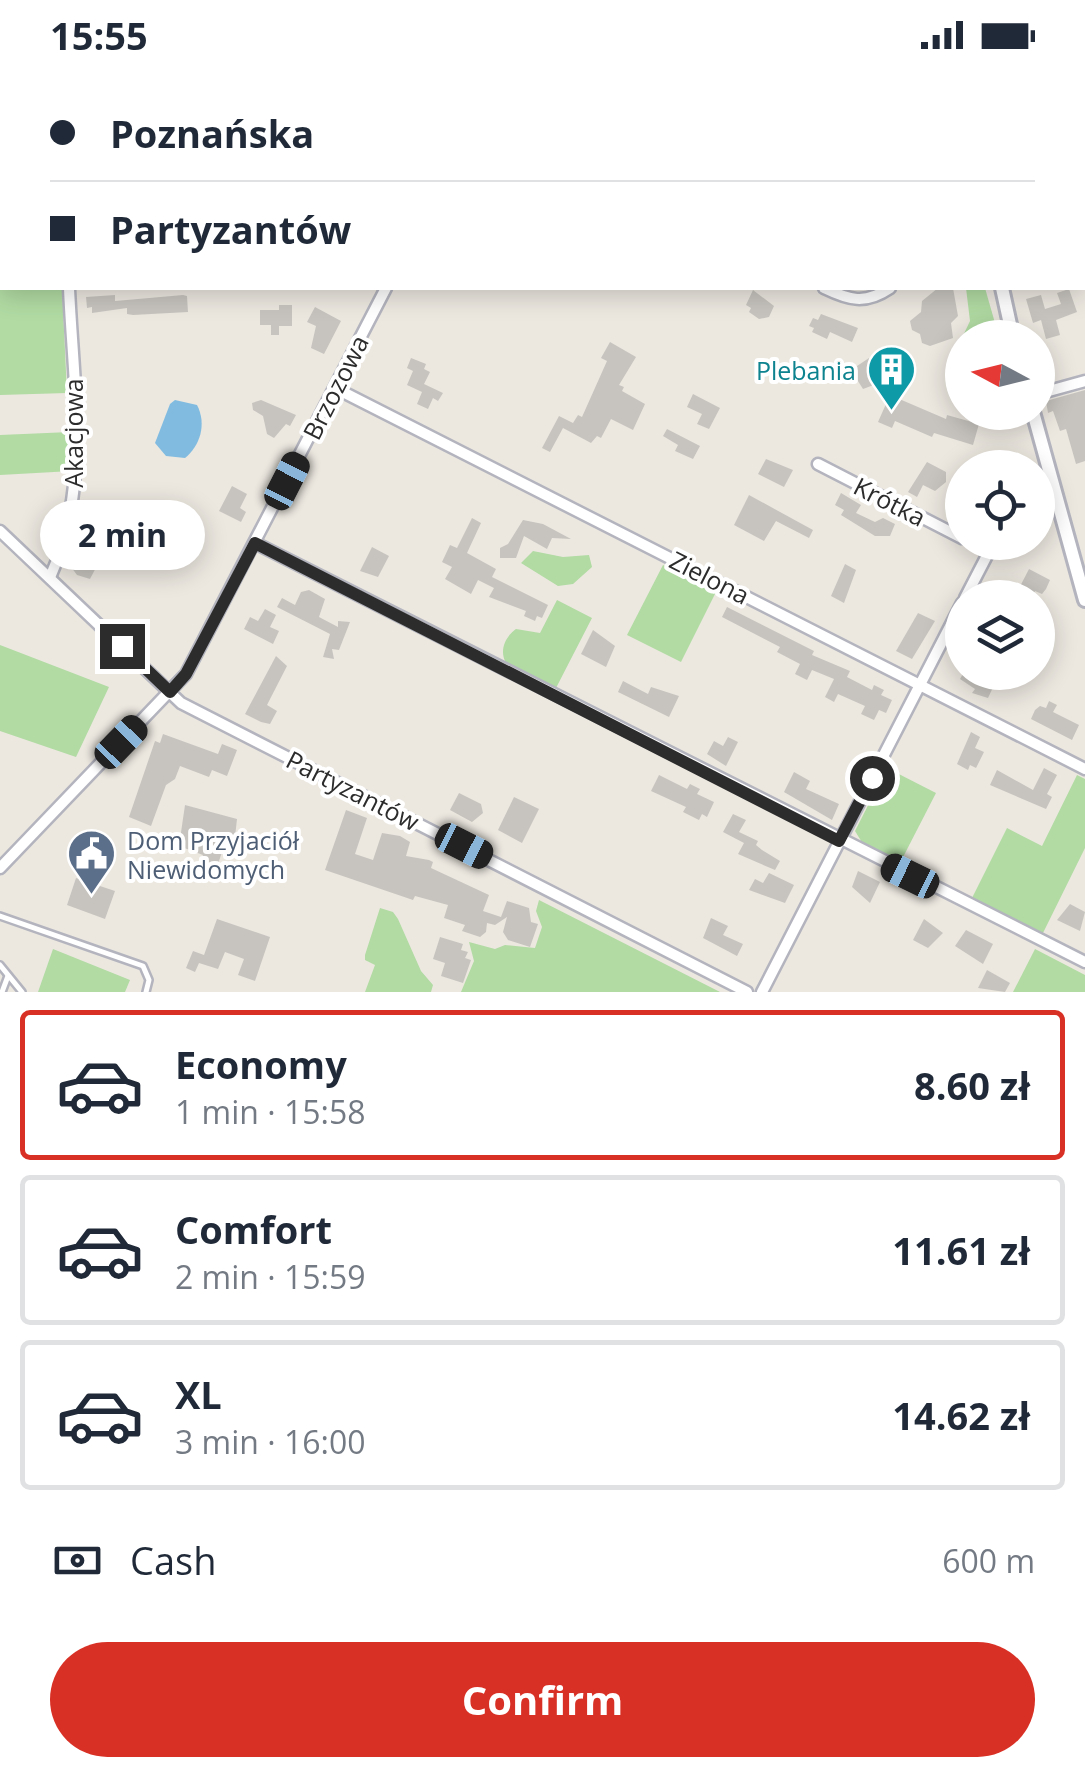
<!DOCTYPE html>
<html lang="en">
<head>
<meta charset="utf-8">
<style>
	:root { --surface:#fff; --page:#f2f2f3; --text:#1f2937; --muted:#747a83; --line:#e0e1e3; --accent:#d93025 }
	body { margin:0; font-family:"Open Sans",sans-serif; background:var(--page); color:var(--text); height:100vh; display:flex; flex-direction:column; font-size:38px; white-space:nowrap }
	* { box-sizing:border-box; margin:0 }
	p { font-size:32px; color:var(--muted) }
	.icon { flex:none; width:55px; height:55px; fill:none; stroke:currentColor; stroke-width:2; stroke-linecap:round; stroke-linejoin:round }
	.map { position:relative; height:922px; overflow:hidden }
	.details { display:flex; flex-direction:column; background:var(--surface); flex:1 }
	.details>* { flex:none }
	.hud { position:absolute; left:0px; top:0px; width:1085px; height:220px; box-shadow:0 5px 25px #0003; display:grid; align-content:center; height:220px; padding:0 50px; background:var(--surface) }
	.needle { width:65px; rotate:277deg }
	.tools { position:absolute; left:945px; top:250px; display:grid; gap:20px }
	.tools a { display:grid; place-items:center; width:110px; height:110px; border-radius:50%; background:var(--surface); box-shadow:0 5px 25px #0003; font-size:50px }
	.end { position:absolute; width:45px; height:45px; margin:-22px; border:12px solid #2c2c2c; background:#fff; box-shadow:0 0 0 5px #fff }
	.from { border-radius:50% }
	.bubble { position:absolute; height:70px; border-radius:35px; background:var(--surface); box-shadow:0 5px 25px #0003; font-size:32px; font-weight:700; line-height:70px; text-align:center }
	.car { position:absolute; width:30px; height:60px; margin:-30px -15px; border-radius:12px; box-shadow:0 0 8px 2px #0007; background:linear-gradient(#222 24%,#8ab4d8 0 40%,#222 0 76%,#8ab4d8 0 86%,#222 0) }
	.hud b { display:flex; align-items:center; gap:35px; height:95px; font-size:38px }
	.hud b+b { border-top:2px solid var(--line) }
	.hud i { width:25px; height:25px; background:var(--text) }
	ul { padding:18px 0 0; list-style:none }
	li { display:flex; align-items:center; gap:30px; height:150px; margin:0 20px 15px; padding:0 30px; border:5px solid var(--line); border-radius:10px }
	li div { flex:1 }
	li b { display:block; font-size:38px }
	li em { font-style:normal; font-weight:700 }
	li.current { border-color:var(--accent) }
	li>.icon { width:90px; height:90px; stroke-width:1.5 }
	.pay { display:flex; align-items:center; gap:25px; height:110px; padding:0 50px; font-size:38px }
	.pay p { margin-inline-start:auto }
	.button { display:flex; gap:20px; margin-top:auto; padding:20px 50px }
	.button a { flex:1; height:115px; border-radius:60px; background:var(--accent); color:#fff; font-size:40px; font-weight:700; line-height:115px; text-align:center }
	.status { display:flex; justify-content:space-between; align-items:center; height:70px; padding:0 50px; background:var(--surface); direction:ltr }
	.status svg { height:28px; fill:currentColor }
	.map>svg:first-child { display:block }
	.green { fill:#b1dba3 }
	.water { fill:#81bce0 }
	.building { fill:#c7c4bf }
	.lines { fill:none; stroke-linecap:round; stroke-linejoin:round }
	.service-casing { stroke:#b3b4be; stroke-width:10 }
	.minor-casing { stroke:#b3b4be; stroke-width:15 }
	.tertiary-casing { stroke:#b3b4be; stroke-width:18 }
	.service { stroke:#fff; stroke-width:5 }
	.minor { stroke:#fff; stroke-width:10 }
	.tertiary { stroke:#fff; stroke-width:12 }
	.route { stroke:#2c2c2c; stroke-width:12 }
	.labels { text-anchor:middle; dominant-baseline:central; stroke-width:8; stroke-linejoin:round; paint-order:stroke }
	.culture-label { font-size:25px; fill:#0d838f; stroke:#fff; text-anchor:end }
	.street-label { font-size:25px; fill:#2c2c2c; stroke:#fff }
	.service-label { font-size:25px; fill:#4e5e75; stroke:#fff; text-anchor:start }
</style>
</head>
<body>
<div class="status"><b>15:55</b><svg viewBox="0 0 49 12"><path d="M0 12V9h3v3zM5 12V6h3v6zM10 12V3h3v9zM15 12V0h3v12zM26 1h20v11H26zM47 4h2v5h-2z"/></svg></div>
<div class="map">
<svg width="1085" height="922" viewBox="0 0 1085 922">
	<rect width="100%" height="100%" fill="#ece8e0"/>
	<g class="green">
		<polygon points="0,206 2,218 62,218 67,323 0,325"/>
		<polygon points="966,218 985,218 999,267 961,270 970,251"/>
		<polygon points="70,362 72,401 0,405 0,365"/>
		<polygon points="533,481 563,487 589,485 592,497 573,514 558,516 521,493"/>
		<polygon points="663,495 716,522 681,592 627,565"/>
		<path d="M557,530L592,548L556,618L506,593C499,581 505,567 516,559L540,563Z"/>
		<polygon points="0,575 109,617 76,687 0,661"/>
		<polygon points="887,698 936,723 900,793 863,774 855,761"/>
		<polygon points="1077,705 1085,709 1085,778 1042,865 971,830 1007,758 1042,776"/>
		<polygon points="539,830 720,922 461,922 474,891 469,872 495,879 505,875 535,878 542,857 536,841"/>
		<polygon points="380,838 393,842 398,849 421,901 433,915 431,922 365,922 375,895 365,890 365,885"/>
		<polygon points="53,879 130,910 125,922 38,922"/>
		<polygon points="1035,879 1085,905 1085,922 1013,922"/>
	</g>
	<path class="water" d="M175,330L197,335C207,354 200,376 185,388L166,386L155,373L170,334Z"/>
	<g class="building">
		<polygon points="938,218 953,218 958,246 951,253 953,268 930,276 922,273 920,264 912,260 910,251 921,242 922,231"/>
		<polygon points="1069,219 1077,242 1056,250 1060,265 1046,269 1041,250 1033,253 1026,229 1041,225 1045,239 1061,234 1057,223"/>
		<polygon points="753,220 774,236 769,247 759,249 749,242 751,238 746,235"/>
		<polygon points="115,225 115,231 183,225 187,226 188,242 133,245 127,244 127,238 92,243 92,237 87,238 86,227"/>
		<polygon points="279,235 292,235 292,256 279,256 279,265 271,265 271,255 260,255 260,240 279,240"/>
		<polygon points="315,237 341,251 324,284 311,278 316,256 307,252"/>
		<polygon points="821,244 858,258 852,272 830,262 827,269 812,262 814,258 809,256 813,248 818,250"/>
		<polygon points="610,272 636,287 619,315 624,317 622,321 645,334 633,360 611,349 601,368 597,366 591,373 563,358 550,382 542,378 559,346 573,353 578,345 582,347 607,291 601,288"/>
		<polygon points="411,288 426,294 424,299 430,302 424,314 443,323 438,331 433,328 428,339 417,334 422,322 407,315 413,301 407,298"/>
		<polygon points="869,288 887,310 863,319 851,300"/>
		<polygon points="1085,320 1085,391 1076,394 1066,359 1060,361 1053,341 1048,343 1046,331"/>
		<polygon points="693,324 720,338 709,359 697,354 702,344 687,337"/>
		<polygon points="890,325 946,349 947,345 979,354 973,375 934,363 932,367 895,351 892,358 878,352"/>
		<polygon points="261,330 296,345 290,356 286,354 274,368 267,364 263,346 253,340 252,333"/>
		<polygon points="667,359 700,376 693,389 675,381 678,375 663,366"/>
		<polygon points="766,389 793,400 784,417 758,404"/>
		<polygon points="927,392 946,402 946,412 935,421 923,415 917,427 908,422"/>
		<polygon points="232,416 247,424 240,438 246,442 241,452 219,441"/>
		<polygon points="841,423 861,435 856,443 875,452 883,448 895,454 890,466 875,466 841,445 844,440 835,435"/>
		<polygon points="749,425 813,460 809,468 776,451 764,471 734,455"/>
		<polygon points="91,438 111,456 99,470 87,460 91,455 84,446"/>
		<polygon points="179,439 198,447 196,458 188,467 170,457"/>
		<polygon points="472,448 481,453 467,483 496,499 492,507 548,535 542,548 537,546 535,551 524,546 526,541 489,527 494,518 478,510 471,524 445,509 452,497 442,492 450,475 457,478"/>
		<polygon points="523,450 543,454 571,469 552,468 547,479 524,466 516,488 500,488 500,478 508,474"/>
		<polygon points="79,477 100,490 90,509 77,505 71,497"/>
		<polygon points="372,477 389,486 378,507 360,501"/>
		<polygon points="845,494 856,500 844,533 831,526"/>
		<polygon points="1029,499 1050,510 1046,519 1042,524 1035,521 1031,528 1014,528"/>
		<polygon points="309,520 325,529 319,547 338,557 338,551 350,552 339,580 332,579 334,589 323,587 330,564 277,537 282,528 295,535 301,522"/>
		<polygon points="727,537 814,581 812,585 850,601 847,607 872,620 874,615 884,620 881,625 892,630 886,643 879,640 874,650 861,644 865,636 838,624 834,632 825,627 834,609 812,600 807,610 795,604 800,594 777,582 780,577 722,547"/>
		<polygon points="265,539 276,545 270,557 279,561 273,574 244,559 250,547 258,551"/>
		<polygon points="918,543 935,551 912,589 896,581"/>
		<polygon points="593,560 615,576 606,597 581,584"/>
		<polygon points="276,586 287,596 267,635 277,641 270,654 261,652 245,644"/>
		<polygon points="964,602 983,602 997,609 988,628 972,623 975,619 960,609"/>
		<polygon points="623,611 648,624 651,617 679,626 669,647 618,622"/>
		<polygon points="1049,631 1057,635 1053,642 1079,655 1072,670 1031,649 1035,640 1040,636 1046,638"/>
		<polygon points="971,662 980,667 975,678 984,682 976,698 970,695 968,700 957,694"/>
		<polygon points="163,664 218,684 222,674 237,680 227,706 212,700 209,707 180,696 175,709 166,715 151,756 129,747 155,671 160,673"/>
		<polygon points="728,667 738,672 726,696 707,684 714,671 723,676"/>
		<polygon points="1044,698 1057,705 1047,724 1052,727 1046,739 990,715 997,700 1033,720"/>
		<polygon points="794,702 810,711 806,719 839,734 832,750 784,722"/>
		<polygon points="659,705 687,719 690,714 700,719 697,724 714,732 707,747 702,744 699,750 683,742 686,737 651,721"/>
		<polygon points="459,723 481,734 483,743 472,752 450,740"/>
		<polygon points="514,727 539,739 522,773 498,760"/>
		<polygon points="185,735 237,749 235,767 246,771 238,787 222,782 213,809 197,803 203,785 179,776"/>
		<polygon points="346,740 367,748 355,784 373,790 382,763 400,766 410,772 406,786 429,790 433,792 431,798 489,825 483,841 501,847 507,831 529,838 531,852 538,854 530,877 508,870 503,862 507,847 495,855 487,853 486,862 480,867 462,861 465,855 444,848 448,835 415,826 413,830 325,800"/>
		<polygon points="733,744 746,750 739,762 758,771 756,775 762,780 780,791 775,800 738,784 744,773 723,762"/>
		<polygon points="858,801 880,812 870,833 852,817"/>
		<polygon points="769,803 794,815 785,833 749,820 755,809 763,813"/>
		<polygon points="76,808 115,821 105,849 67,835"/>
		<polygon points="1070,834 1085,842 1080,861 1057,850"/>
		<polygon points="711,848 728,856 723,865 743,874 737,886 703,868"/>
		<polygon points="217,849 270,867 255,911 238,905 244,889 225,882 218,899 199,893 195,902 186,898 193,881 204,885"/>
		<polygon points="924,849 943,863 928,878 913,870"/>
		<polygon points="966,860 993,874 983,894 955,876"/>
		<polygon points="440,867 463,874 461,880 468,882 465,888 471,890 463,913 441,906 445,893 433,889"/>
		<polygon points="987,900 1010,913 1005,922 978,918"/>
	</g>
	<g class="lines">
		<defs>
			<g id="service">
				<polyline points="0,846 143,896 149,910 146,922"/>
				<polyline points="0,895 22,922"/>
				<polyline points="2,922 8,906"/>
			</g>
			<g id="minor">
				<polyline points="57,0 57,2"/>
				<polyline points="414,0 417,2"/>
				<polyline points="815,0 817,2"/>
				<polyline points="490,2 491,0"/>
				<polyline points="0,26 2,26"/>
				<path d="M824,218C849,230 865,235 890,218"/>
				<polyline points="335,318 1085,699"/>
				<polyline points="1038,324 1085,311"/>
				<polyline points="818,394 962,468"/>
				<polyline points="0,461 181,633 747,922"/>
				<polyline points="971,472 989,482"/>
				<polyline points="255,473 1085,892"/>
				<path d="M51,505C91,416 73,313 69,218"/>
				<polyline points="965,528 994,472"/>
				<polyline points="0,798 186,604 386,218"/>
				<polyline points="762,922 962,533"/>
			</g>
			<g id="tertiary">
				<polyline points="1030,2 1031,0"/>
				<polyline points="1002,218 1013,268"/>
				<polyline points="1033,342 1085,530"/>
			</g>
		</defs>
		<use href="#service" class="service-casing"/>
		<use href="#minor" class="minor-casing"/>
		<use href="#tertiary" class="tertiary-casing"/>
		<use href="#service" class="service"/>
		<use href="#minor" class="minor"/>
		<use href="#tertiary" class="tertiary"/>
	</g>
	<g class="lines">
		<polyline class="route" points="122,576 170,622 186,604 255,473 839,771 872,708"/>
	</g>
	<defs>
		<symbol id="building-pin" viewBox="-11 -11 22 30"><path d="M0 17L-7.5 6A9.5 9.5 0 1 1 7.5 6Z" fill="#0f9aa8" stroke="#fff"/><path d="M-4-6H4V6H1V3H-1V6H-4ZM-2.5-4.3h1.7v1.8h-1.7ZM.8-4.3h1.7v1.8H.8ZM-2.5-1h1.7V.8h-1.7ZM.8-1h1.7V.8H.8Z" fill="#fff"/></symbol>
		<symbol id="civic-pin" viewBox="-11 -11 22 30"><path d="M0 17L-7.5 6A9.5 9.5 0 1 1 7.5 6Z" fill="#5c6f8a" stroke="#fff"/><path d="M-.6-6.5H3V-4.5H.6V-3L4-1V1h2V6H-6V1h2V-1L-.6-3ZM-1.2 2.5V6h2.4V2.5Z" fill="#fff"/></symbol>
	</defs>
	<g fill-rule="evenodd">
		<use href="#building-pin" x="864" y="272" width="55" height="75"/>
		<use href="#civic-pin" x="64" y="756" width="55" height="75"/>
	</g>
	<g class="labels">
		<g class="culture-label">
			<text x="856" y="300">Plebania</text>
		</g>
		<g class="street-label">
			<text transform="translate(335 317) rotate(-63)">Brzozowa</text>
			<text transform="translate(73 363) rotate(-90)">Akacjowa</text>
			<text transform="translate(890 431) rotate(27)">Krótka</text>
			<text transform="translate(710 507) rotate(27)">Zielona</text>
			<text transform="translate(353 720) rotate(27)">Partyzantów</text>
		</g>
		<g class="service-label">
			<text x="127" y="770">Dom Przyjaciół<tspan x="127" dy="29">Niewidomych</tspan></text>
		</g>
	</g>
</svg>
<div class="tools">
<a><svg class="needle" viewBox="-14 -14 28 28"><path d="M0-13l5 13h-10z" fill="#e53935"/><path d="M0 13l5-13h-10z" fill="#747a83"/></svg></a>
<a><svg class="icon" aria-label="locate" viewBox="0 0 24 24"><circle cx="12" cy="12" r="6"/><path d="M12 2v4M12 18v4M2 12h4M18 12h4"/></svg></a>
<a><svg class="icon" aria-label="layers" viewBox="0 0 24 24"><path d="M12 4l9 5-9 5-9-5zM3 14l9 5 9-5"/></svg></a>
</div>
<i class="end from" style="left:872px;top:708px"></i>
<i class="end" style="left:122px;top:576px"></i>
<div class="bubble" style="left:40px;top:430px;width:165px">2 min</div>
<i class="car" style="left:287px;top:411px;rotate:27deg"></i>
<i class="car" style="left:121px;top:672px;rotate:44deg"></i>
<i class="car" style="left:464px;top:776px;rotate:117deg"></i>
<i class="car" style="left:910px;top:806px;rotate:296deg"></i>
<div class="hud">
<b><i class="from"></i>Poznańska</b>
<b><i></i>Partyzantów</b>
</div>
</div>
<section class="details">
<ul>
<li class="current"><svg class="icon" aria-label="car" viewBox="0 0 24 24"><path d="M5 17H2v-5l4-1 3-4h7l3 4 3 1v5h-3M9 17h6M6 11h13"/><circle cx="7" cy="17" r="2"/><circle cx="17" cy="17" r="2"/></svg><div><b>Economy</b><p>1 min · 15:58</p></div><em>8.60 zł</em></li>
<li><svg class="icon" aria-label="car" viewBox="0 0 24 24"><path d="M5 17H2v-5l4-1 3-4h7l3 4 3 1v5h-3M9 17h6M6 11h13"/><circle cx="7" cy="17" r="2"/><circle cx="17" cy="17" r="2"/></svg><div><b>Comfort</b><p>2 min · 15:59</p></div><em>11.61 zł</em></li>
<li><svg class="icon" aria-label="car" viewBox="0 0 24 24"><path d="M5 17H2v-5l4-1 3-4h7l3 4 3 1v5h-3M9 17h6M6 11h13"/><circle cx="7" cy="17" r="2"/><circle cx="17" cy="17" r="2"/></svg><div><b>XL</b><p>3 min · 16:00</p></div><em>14.62 zł</em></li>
</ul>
<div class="pay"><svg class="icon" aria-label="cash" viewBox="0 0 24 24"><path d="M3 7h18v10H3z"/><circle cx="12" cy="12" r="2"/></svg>Cash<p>600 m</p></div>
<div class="button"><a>Confirm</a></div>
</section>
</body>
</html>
